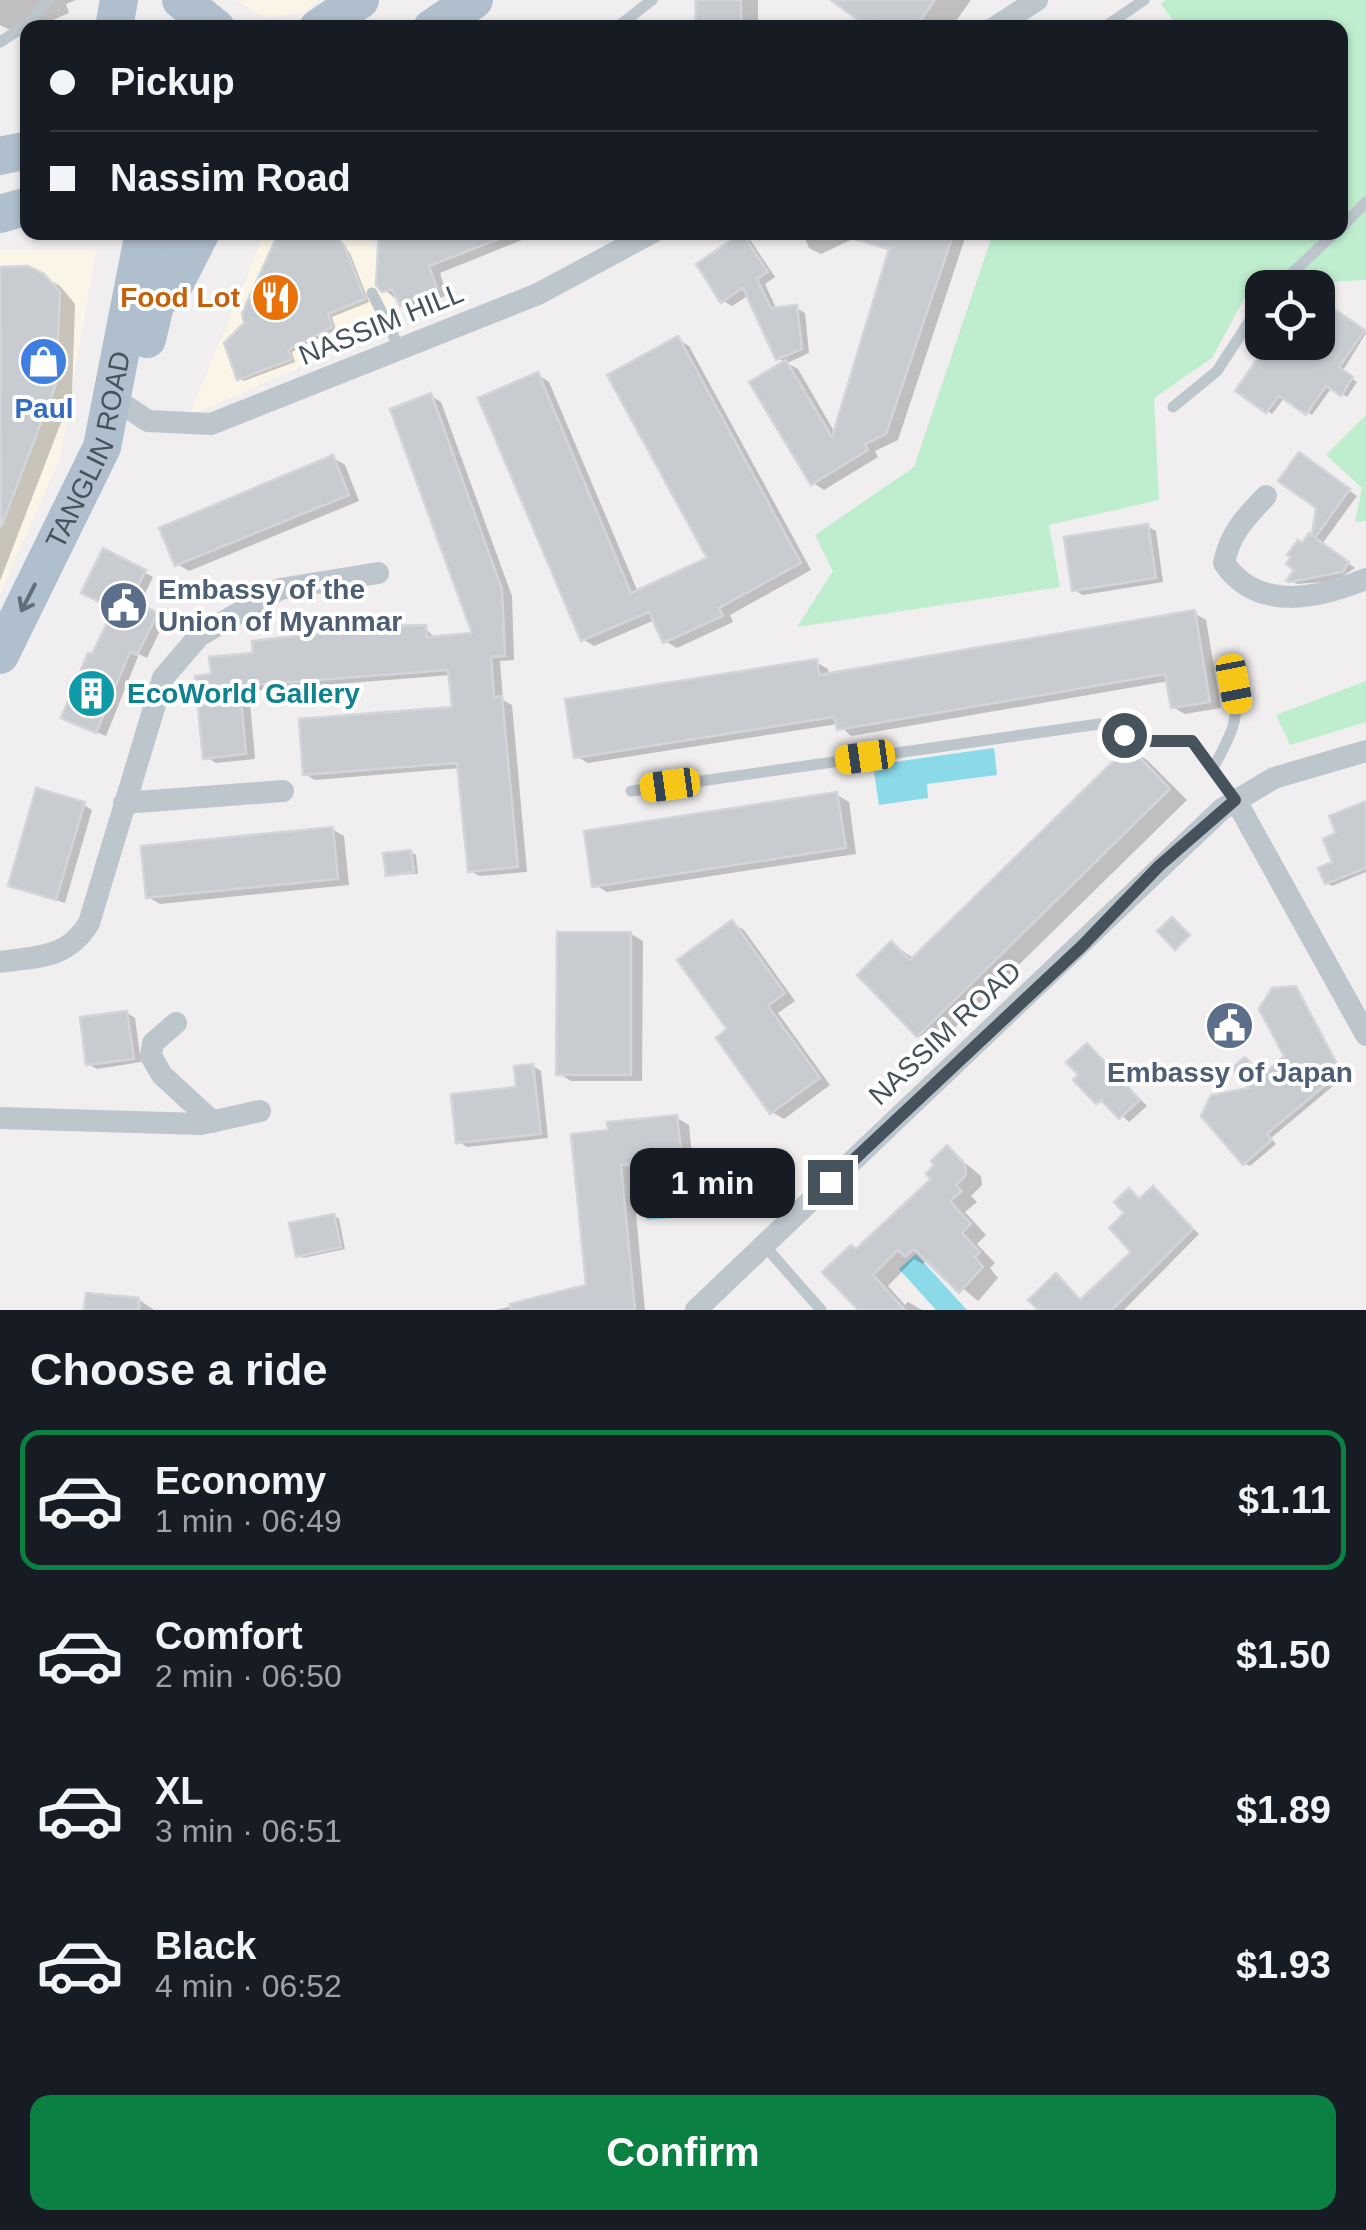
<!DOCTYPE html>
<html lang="en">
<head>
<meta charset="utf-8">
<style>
	:root { --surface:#171b24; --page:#242831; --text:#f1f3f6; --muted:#9ea1a6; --line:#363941; --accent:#0b8043 }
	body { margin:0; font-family:Helvetica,sans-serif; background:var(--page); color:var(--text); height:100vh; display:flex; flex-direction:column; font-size:38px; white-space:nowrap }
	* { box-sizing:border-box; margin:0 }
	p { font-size:32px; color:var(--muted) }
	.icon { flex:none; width:55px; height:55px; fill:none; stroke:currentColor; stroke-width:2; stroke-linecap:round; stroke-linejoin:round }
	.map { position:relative; height:1310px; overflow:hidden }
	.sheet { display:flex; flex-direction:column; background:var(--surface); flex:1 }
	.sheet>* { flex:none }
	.banner { position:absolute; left:20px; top:20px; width:1328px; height:220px; border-radius:20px; box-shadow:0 2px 8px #0004; display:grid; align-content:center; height:220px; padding:0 30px; background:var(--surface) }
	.controls { position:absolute; left:1245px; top:270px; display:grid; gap:20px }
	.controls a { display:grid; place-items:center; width:90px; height:90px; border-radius:20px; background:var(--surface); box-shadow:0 2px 8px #0004; font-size:50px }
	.end { position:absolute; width:45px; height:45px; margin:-22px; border:12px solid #47535c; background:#fff; box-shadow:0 0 0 5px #fff }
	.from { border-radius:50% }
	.bubble { position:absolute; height:70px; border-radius:20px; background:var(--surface); box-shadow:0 2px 8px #0004; font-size:32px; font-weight:700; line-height:70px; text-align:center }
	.car { position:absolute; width:30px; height:60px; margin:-30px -15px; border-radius:12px; box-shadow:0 0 8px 2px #0007; background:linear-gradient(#f5c518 24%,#345 0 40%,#f5c518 0 76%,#345 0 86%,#f5c518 0) }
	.banner b { display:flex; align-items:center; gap:35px; height:95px; font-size:38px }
	.banner b+b { border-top:2px solid var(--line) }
	.banner i { width:25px; height:25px; background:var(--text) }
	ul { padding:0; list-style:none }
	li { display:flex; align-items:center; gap:30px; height:140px; margin:0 20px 15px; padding:0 10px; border:5px solid transparent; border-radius:20px }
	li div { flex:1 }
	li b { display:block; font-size:38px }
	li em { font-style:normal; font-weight:700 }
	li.on { border-color:var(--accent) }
	li>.icon { width:90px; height:90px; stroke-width:1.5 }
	h2 { padding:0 30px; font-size:45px; line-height:120px }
	.action { display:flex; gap:20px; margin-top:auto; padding:20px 30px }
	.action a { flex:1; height:115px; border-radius:20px; background:var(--accent); color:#fff; font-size:40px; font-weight:700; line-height:115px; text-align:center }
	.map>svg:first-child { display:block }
	.commercial { fill:#fbf5e8 }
	.green { fill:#beeece }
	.water { fill:#8bdaea }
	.shadow { fill:#0003 }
	.building { fill:#c8ccd1; stroke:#d3d5da; stroke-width:2.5 }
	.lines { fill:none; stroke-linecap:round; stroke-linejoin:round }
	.service { stroke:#bdc6cd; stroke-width:11 }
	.minor { stroke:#bdc6cd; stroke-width:22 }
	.primary { stroke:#afbfcd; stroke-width:38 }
	.oneway { stroke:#616e78 }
	.route { stroke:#47535c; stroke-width:12 }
	.labels { text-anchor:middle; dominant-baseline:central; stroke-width:8; stroke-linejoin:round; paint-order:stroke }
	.food-label { font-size:28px; font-weight:bold; fill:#c56008; stroke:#fff; text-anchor:end }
	.street-label { font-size:28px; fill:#47535c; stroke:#fff }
	.shop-label { font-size:28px; font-weight:bold; fill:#366cbe; stroke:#fff }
	.service-label { font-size:28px; font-weight:bold; fill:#4e5e75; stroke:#fff; text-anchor:start }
	.culture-label { font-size:28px; font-weight:bold; fill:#0d838f; stroke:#fff; text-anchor:start }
</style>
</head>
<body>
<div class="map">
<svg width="1366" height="1310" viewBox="0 0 1366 1310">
	<rect width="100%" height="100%" fill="#f1eeef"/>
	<g class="commercial">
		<polygon points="235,0 318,0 305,12 266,18"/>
		<polygon points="265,233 369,233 401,323 189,416"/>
		<polygon points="0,250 96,250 60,458 0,594"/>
	</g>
	<g class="green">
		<polygon points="1166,0 1366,0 1366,280 1251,286 1212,358 1154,398 1159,500 1049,525 1060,587 797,627 833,571 815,535 914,467 993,233 1340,232 1340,28 1178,27 1161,4"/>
		<polygon points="1366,415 1366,521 1355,522 1362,488 1326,455"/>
		<polygon points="1366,681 1366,722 1290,745 1276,715"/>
	</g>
	<g class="water">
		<polygon points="994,748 997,775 927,784 928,798 879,805 873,765"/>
		<polygon points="668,1180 671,1218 647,1220 644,1182"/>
		<polygon points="916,1254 967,1310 936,1310 899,1269"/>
	</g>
	<g class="shadow">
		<polygon points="0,0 76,0 66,4 69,13 34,28 8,29 0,25"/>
		<polygon points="699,0 758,0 758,28 698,28"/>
		<polygon points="836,0 971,0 951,28 874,28"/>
		<polygon points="1152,20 1161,25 1163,28 1145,28"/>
		<polygon points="332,232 350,253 369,302 332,317 336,330 292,352 295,362 244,381 239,378 247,323"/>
		<polygon points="383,232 542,232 440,273 447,295 413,311 384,290"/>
		<polygon points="802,232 967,232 898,440 875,451 878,457 824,490 813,483 786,363 778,358 749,295 732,306 723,301 742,236 751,241 775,277 765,284 777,310 796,308 805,313 809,353 787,363 798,369 835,433 891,251 853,239 821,254 809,248"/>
		<polygon points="28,269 60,286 75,304 72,394 0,581 0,270"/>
		<polygon points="1318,300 1366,333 1342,372 1357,382 1347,397 1332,387 1312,415 1285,397 1272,414 1239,390 1270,345 1267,342 1318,342"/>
		<polygon points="1262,319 1262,340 1255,334"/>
		<polygon points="677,339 689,346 811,570 730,615 733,622 677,648 665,641 655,620 594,646 583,639 538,375 549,382 638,592 710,559"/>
		<polygon points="431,396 441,402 512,596 514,660 500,661 503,700 512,705 527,872 480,876 470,871 460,768 315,780 305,774 454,709 451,675 249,691 255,759 216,763 206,757 197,678 425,628 436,639 475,635"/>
		<polygon points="333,458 345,465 359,501 189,571 177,564"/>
		<polygon points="1308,460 1357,496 1322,544 1355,568 1335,581 1297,584 1290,580 1303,545 1314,539 1319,507"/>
		<polygon points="1147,526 1156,531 1163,582 1083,595 1074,590"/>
		<polygon points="104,552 153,577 139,606 165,620 147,658 139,654 106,736 73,722 93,658 117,609"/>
		<polygon points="1194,613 1206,620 1221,708 1185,714 1173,707 1169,681 851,736 838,724 588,763 576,756 816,662 828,669 829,675"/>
		<polygon points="1129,749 1147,760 1187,800 937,1045 919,1035 892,944 915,959"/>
		<polygon points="837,795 849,802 856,854 607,892 595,885"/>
		<polygon points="1366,804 1366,872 1332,886 1327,883 1336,863 1339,835"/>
		<polygon points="84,805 92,810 65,903 11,885"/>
		<polygon points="332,829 344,836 349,885 160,904 148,897"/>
		<polygon points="411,852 416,855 418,874 388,875"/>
		<polygon points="732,923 744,930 795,1001 778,1013 830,1085 784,1119 772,1112"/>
		<polygon points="631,934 643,941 642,1081 571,1081 559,1074"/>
		<polygon points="1296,989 1345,1076 1271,1138 1276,1144 1250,1166 1244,1163 1254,1089 1246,1060 1264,1078 1288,1057"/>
		<polygon points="127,1013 135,1018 141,1062 97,1069 88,1064"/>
		<polygon points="1087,1046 1147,1106 1129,1122 1109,1104 1097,1102"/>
		<polygon points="533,1066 541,1071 548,1138 467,1147 459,1142 519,1089"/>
		<polygon points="677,1118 689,1125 693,1165 632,1171 645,1310 496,1310 588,1287 574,1136"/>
		<polygon points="947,1148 981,1176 982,1185 971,1196 977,1202 965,1212 986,1235 977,1244 995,1263 990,1268 998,1278 978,1301 928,1259 923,1264 914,1259 888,1286 905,1305 908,1302 922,1310 861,1310 857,1251 934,1179"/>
		<polygon points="1153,1189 1199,1234 1124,1310 1041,1310 1056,1276 1083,1301 1135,1252 1127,1214 1129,1191 1142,1200"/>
		<polygon points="334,1216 339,1219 345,1249 303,1258 298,1255"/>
		<polygon points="88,1295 141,1301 154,1310 87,1310"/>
	</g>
	<g class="building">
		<polygon points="696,0 741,0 741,28 695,28"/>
		<polygon points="831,0 935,0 915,28 884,28 875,21 869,28"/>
		<polygon points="279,232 332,232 345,247 365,299 328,314 332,327 288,350 292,359 237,380 224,343 244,323 242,313"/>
		<polygon points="379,232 512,232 512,234 429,266 437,288 400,306 392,289 382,292 376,285"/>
		<polygon points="849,232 954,232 886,434 865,444 868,450 811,485 749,382 786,360 832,437 889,249 848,237"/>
		<polygon points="742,233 768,272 757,279 771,308 797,305 802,349 776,360 743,288 721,303 696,264"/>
		<polygon points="28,266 44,274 60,292 56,384 1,527 0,267"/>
		<polygon points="1318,298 1365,330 1339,367 1353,377 1341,396 1326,386 1306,415 1279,396 1266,413 1235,391 1269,342 1318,342"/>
		<polygon points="678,336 801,563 719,608 723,616 663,643 649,612 581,641 478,398 538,372 631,593 707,558 607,375"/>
		<polygon points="431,393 502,589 505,656 491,657 494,697 502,696 518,867 468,872 457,763 303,775 299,719 452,707 448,670 240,686 246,754 203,759 195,676 211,674 209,657 253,653 252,641 386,626 426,625 427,637 472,633 390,409"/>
		<polygon points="1299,452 1350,489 1315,538 1349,562 1343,572 1290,582 1286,581 1294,570 1286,564 1291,557 1287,555 1298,540 1302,543 1309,533 1312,535 1316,508 1278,481"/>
		<polygon points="333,455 349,495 175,566 159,528"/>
		<polygon points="1148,524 1156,578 1072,591 1064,537"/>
		<polygon points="103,548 146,570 131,600 158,613 137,655 130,652 96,733 61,718 88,653 92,654 114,609 81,593"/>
		<polygon points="1195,610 1210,702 1171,708 1165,674 837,730 834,717 574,758 565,699 817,659 819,675"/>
		<polygon points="1129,746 1170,789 917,1037 857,975 891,941 910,960"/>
		<polygon points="36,788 85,802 56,900 8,886"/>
		<polygon points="837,792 846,848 592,887 584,831"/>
		<polygon points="1366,801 1366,868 1325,884 1318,868 1332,862 1323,839 1336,833 1329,816"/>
		<polygon points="333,827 338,879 146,898 141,846"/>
		<polygon points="411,850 414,872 386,876 383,853"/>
		<polygon points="1172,917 1190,935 1175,950 1157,931"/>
		<polygon points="732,920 785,993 768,1006 820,1078 770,1114 716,1038 727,1029 677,960"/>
		<polygon points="557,932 631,932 631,1075 556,1075"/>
		<polygon points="1296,986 1341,1072 1267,1134 1272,1140 1243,1165 1201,1116 1211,1095 1249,1088 1232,1068 1245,1057 1262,1076 1284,1056 1259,1009 1272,988"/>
		<polygon points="127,1011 134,1059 86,1065 80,1017"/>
		<polygon points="1087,1043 1140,1100 1119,1119 1101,1100 1096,1104 1073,1080 1078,1075 1066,1062"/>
		<polygon points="533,1064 541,1134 456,1143 451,1094 516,1087 514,1066"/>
		<polygon points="677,1115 682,1159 621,1165 635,1310 511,1310 510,1304 586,1285 571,1134 608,1130 607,1122"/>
		<polygon points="947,1145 965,1164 966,1175 956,1185 962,1191 950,1201 971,1224 962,1233 980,1252 975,1257 983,1267 959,1293 914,1249 905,1257 898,1250 873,1275 905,1310 858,1310 822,1272 851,1245 856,1249 931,1179 926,1174 934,1165 931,1161"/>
		<polygon points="1153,1186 1193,1229 1112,1310 1038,1310 1028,1300 1056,1273 1080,1300 1131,1252 1109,1228 1124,1213 1114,1202 1129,1188 1139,1199"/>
		<polygon points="334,1214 341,1247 296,1257 289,1223"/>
		<polygon points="86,1293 139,1298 139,1310 84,1310"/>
	</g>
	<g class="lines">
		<g class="service">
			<polyline points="616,28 652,0"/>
			<polyline points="1103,28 1144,0"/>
			<polyline points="0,42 28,24 48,0"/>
			<polyline points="1340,229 1366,202"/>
			<polyline points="1276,288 1336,232"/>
			<polyline points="372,293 400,349"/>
			<polyline points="1173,407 1217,371 1262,302"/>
			<path d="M1213,768C1230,737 1241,719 1234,684"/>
			<polyline points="631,791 1099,724 1141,741 1192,741 1235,799"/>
			<polyline points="764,1245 821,1310"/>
		</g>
		<g class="minor">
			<polyline points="994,28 1037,0"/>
			<polyline points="124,405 148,421 211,424 538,294 653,232"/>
			<path d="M1266,496C1245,518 1230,533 1224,563C1258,613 1319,598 1366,579"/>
			<polyline points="1235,799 1366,1035"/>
			<polyline points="124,803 283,791"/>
			<path d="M0,962C39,956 67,959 89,923L163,678L199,636L280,589L378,573"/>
			<polyline points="176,1023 153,1043 151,1056 162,1075 213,1122"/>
			<polyline points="0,1118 201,1124 260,1111"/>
			<polyline points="696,1310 1222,809 1274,778 1366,751"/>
		</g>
		<g class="primary">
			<polyline points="181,0 216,28"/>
			<polyline points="114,28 119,0"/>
			<polyline points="318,28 360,0"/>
			<polyline points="432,28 474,0"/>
			<polyline points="0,156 28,150"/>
			<polyline points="0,214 28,206"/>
			<polyline points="170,293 201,232"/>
			<polyline points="147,339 166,259 165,232"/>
			<path id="s1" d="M0,655L102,447L144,232"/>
		</g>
	</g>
	<defs><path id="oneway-shaft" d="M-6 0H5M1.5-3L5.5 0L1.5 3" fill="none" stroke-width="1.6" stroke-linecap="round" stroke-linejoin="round" transform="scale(2.5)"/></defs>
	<use class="oneway" href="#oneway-shaft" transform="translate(28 598) rotate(117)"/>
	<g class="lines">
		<polyline class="route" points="830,1182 1082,946 1159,866 1235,800 1192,741 1141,741 1124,735"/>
	</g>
	<defs>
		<symbol id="restaurant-disc" viewBox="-11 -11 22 22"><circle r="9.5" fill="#e8710a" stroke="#fff"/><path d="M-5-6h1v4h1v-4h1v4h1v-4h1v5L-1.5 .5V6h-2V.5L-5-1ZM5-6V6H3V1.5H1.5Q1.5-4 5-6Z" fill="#fff"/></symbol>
		<symbol id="shop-disc" viewBox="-11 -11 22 22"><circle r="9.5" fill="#3f7fe0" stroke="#fff"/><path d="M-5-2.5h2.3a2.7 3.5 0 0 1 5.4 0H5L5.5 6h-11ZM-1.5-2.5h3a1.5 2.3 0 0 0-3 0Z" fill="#fff"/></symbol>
		<symbol id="civic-disc" viewBox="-11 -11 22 22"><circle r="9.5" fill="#5c6f8a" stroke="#fff"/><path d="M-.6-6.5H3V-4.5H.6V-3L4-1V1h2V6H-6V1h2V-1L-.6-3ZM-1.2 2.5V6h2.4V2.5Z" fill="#fff"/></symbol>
		<symbol id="building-disc" viewBox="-11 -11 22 22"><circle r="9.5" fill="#0f9aa8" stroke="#fff"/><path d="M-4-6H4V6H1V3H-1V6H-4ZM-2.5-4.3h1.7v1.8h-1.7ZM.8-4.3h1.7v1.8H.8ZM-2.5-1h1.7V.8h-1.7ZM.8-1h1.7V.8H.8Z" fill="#fff"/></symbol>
	</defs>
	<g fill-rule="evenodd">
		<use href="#restaurant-disc" x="248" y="270" width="55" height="55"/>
		<use href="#shop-disc" x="16" y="334" width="55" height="55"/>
		<use href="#civic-disc" x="96" y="578" width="55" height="55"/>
		<use href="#building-disc" x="64" y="666" width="55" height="55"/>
		<use href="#civic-disc" x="1202" y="998" width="55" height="55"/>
	</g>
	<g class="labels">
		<g class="food-label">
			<text x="240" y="297">Food Lot</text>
		</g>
		<g class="street-label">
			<text transform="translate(381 324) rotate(-22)">NASSIM HILL</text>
			<text stroke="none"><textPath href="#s1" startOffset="225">TANGLIN ROAD</textPath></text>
			<text transform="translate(945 1033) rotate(-43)">NASSIM ROAD</text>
		</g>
		<g class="shop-label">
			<text x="44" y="408">Paul</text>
		</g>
		<g class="service-label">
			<text x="158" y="589">Embassy of the<tspan x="158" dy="32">Union of Myanmar</tspan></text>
			<text x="1230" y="1072" text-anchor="middle">Embassy of Japan</text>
		</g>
		<g class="culture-label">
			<text x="127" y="693">EcoWorld Gallery</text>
		</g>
	</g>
</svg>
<div class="controls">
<a><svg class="icon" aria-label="locate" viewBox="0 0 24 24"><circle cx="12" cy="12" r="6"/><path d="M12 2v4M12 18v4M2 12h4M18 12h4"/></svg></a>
</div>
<i class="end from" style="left:1124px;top:735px"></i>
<i class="end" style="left:830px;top:1182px"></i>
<div class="bubble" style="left:630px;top:1148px;width:165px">1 min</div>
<i class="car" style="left:1234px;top:684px;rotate:169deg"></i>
<i class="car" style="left:865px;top:757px;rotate:262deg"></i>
<i class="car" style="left:670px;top:785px;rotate:262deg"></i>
<div class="banner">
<b><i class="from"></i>Pickup</b>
<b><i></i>Nassim Road</b>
</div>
</div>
<section class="sheet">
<h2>Choose a ride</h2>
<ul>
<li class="on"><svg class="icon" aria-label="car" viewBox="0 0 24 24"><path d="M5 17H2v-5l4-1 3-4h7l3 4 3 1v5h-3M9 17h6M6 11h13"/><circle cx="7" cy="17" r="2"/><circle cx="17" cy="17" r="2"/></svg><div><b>Economy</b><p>1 min · 06:49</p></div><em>$1.11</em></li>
<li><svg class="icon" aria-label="car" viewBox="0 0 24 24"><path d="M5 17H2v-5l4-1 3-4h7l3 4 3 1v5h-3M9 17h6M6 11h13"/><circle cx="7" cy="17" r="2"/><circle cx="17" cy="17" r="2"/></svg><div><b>Comfort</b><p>2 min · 06:50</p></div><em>$1.50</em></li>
<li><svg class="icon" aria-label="car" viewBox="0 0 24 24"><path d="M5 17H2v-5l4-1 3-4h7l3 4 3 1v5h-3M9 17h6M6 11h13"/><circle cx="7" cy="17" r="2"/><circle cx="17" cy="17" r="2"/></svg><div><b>XL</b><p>3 min · 06:51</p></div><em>$1.89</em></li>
<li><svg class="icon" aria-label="car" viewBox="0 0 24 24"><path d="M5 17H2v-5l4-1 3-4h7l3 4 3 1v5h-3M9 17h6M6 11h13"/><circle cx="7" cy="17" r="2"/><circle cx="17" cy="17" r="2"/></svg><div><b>Black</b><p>4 min · 06:52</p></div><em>$1.93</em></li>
</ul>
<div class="action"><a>Confirm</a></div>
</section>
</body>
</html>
